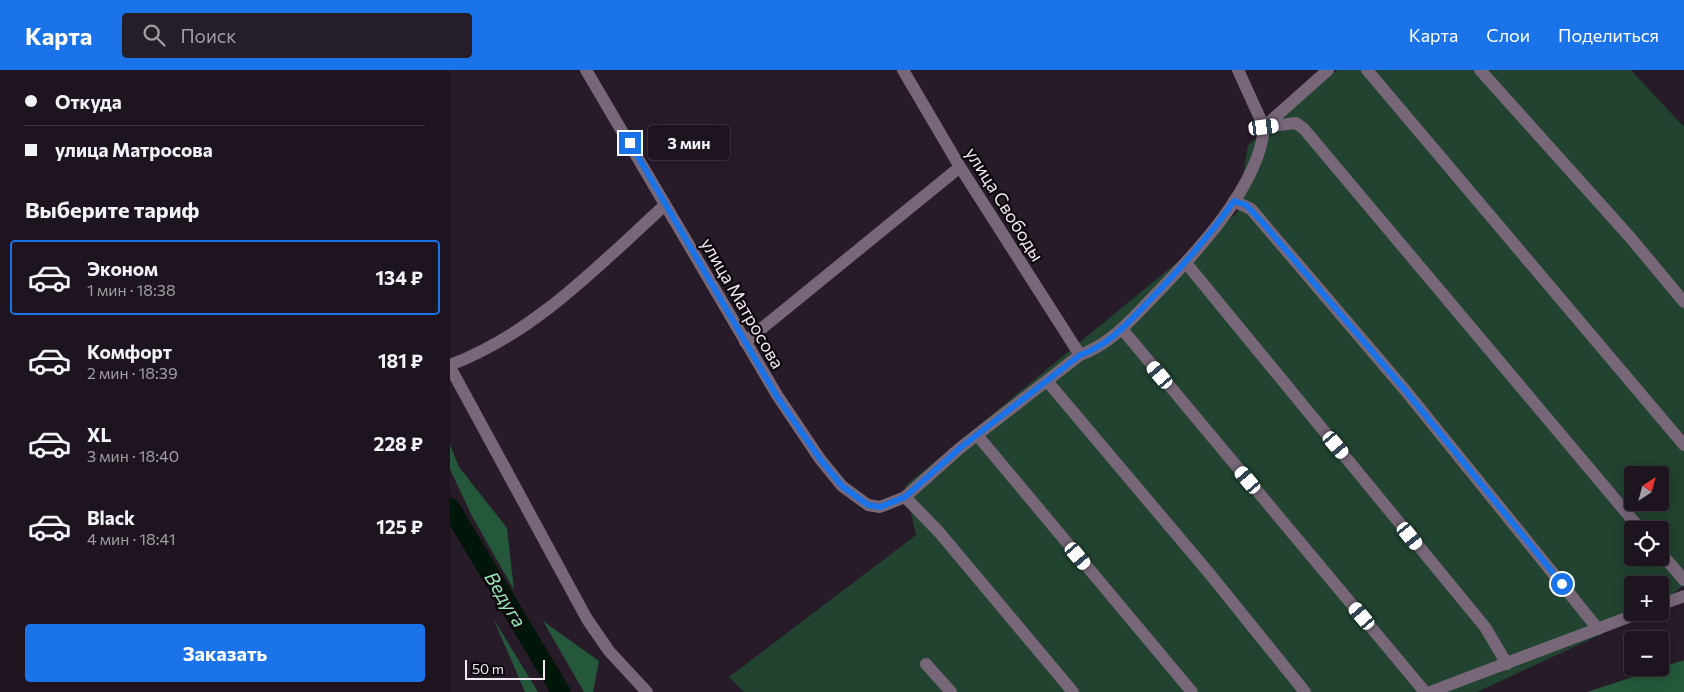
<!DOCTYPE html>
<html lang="ru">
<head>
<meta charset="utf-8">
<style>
	:root { --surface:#1d141f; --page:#251d28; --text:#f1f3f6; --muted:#a09ea4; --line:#3b333d; --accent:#1a73e8 }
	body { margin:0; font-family:Commissioner,sans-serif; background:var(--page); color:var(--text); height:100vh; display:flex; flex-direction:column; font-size:19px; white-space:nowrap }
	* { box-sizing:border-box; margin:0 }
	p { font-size:16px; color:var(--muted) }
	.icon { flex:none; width:28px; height:28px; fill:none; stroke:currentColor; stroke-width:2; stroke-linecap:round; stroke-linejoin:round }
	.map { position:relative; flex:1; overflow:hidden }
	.drawer { display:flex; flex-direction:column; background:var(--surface); width:450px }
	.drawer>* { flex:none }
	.banner { display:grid; align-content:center; height:110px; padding:0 25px; background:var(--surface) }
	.needle { width:32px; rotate:36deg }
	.buttons { position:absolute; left:1174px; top:396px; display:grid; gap:10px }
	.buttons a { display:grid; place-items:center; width:45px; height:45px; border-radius:5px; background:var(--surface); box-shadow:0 2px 12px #0003,0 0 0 1px var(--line); font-size:25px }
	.scale { position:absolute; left:15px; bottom:12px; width:80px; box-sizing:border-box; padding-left:5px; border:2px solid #f1e8f2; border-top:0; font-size:14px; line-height:18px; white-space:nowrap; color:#f1e8f2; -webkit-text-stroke:4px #0d080e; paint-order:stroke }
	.end { position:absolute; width:22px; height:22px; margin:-11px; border:6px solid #1a73e8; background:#fff; box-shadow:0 0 0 2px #fff }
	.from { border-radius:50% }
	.bubble { position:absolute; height:35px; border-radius:5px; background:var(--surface); box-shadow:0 2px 12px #0003,0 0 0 1px var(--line); font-size:16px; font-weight:700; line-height:35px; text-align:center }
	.car { position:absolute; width:15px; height:30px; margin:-15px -8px; border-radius:6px; box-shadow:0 0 4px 1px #0007; background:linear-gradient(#fff 24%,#345 0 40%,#fff 0 76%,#345 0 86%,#fff 0) }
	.banner b { display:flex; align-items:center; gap:18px; height:48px; font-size:19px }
	.banner b+b { border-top:1px solid var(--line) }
	.banner i { width:12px; height:12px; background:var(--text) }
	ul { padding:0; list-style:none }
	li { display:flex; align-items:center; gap:15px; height:75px; margin:0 10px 8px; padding:0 15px; border:2px solid transparent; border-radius:5px }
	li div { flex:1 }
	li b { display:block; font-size:19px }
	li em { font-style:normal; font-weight:700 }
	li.active { border-color:var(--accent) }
	li>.icon { width:45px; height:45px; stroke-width:1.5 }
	h2 { padding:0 25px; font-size:22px; line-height:60px }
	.cta { display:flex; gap:10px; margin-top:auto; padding:10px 25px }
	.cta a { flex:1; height:58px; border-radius:5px; background:var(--accent); color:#fff; font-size:20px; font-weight:700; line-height:58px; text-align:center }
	header { display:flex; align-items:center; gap:30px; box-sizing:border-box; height:70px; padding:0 25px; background:var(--accent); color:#fff }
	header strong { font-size:24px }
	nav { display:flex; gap:28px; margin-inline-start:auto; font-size:18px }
	.search { width:350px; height:45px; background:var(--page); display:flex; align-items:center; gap:12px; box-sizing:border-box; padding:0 18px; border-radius:5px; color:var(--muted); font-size:19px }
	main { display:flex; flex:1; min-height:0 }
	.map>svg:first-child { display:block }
	.green { fill:#21432f; fill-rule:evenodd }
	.forest { fill:#25583b }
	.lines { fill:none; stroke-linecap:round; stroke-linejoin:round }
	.river { stroke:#001608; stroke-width:19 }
	.minor { stroke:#776779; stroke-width:12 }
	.route { stroke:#1a73e8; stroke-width:6 }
	.labels { text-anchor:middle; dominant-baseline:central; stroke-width:4.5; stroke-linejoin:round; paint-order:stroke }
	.street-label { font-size:18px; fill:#f1e8f2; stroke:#0d080e }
	.water-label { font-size:19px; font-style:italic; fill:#9ae8b7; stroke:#0d080e }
</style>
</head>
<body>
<header>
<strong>Карта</strong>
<div class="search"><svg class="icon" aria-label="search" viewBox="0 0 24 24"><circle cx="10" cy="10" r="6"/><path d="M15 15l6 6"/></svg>Поиск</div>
<nav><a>Карта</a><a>Слои</a><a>Поделиться</a></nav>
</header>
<main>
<section class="drawer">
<div class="banner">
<b><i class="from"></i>Откуда</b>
<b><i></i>улица Матросова</b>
</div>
<h2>Выберите тариф</h2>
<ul>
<li class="active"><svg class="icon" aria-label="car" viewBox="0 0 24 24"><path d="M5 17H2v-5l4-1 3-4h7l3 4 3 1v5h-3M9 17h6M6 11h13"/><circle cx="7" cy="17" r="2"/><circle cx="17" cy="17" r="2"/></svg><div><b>Эконом</b><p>1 мин · 18:38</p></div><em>134 ₽</em></li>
<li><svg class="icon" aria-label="car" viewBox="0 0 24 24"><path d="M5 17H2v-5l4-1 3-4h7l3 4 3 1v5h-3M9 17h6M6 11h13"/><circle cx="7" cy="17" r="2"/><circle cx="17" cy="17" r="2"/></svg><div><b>Комфорт</b><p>2 мин · 18:39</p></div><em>181 ₽</em></li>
<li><svg class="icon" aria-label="car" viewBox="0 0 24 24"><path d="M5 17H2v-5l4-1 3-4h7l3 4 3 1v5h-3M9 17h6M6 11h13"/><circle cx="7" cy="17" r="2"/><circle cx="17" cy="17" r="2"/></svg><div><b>XL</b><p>3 мин · 18:40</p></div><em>228 ₽</em></li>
<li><svg class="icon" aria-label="car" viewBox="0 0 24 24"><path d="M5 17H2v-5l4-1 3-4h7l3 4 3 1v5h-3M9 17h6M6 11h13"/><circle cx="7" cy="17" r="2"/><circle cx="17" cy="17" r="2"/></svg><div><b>Black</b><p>4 мин · 18:41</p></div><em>125 ₽</em></li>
</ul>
<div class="cta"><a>Заказать</a></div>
</section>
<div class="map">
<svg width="1234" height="622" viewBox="0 0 1234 622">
	<rect width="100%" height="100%" fill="#271b29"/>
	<path class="green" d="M887,0H1181L1234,57V515L1210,534V515H1182V542L1197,543L1027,622H294L279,607L466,465L455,416L787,143L798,75ZM1182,405H1210V432H1182ZM1182,460H1210V488H1182Z"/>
	<g class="forest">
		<polygon points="0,375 9,397 57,458 64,520 22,446 0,399"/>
		<polygon points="43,548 88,622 75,622"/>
		<polygon points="93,551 149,591 143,622 134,622"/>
		<polygon points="1234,590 1234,622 1137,622"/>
	</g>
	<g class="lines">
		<polyline class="river" points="0,437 111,622"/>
		<g class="minor">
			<path d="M136,0L327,325L370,389L392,416L418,435L430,437L455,427L510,378L630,285C661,274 682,249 704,226C744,185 810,116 814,57L878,0"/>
			<polyline points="453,0 510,97 630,285"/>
			<polyline points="788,0 814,57"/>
			<polyline points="917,0 1234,375"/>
			<polyline points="1030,0 1179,166 1234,232"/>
			<polyline points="814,57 846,53 854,59 1191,460"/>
			<polyline points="784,131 801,139 812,152 955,320 1148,559"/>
			<polyline points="736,193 1035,557 1057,594"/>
			<polyline points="672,259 975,622"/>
			<polyline points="295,272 510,97"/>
			<path d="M0,295C85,263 149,195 215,135"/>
			<polyline points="0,297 137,549 159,581 197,622"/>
			<polyline points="597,311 759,503 855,622"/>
			<polyline points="527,365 742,622"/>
			<polyline points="455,427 489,462 623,622"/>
			<polyline points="1210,482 1234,510"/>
			<polyline points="1210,535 1234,526"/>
			<polyline points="476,594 501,622"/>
			<polyline points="980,622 1192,542"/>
		</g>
	</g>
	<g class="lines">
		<path class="route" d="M180,73L326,325L370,389L392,416L418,435L430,437L455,427L510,378L630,285C659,275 679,252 699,231C730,199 758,168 784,131L796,135L812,152L955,320L1112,514"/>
	</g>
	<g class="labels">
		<g class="street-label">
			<text transform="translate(555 134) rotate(58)">улица Свободы</text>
			<text transform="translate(293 233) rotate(60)">улица Матросова</text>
		</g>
		<g class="water-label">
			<text transform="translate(56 529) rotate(59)">Ведуга</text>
		</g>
	</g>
</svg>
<div class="buttons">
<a><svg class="needle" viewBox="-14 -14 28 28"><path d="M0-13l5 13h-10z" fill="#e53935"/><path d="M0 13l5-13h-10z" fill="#a09ea4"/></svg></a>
<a><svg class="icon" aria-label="locate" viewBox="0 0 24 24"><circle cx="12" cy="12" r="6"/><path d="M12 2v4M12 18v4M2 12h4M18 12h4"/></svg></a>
<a>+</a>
<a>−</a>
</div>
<div class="scale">50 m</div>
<i class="end from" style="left:1112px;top:514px"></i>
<i class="end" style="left:180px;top:73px"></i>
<div class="bubble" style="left:198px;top:55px;width:82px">3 мин</div>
<i class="car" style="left:814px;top:57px;rotate:83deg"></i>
<i class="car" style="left:710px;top:305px;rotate:320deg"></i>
<i class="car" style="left:886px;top:375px;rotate:140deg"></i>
<i class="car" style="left:798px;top:410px;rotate:320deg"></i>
<i class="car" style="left:960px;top:466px;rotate:141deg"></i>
<i class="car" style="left:628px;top:486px;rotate:140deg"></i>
<i class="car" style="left:912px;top:546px;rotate:320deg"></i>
</div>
</main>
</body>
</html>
